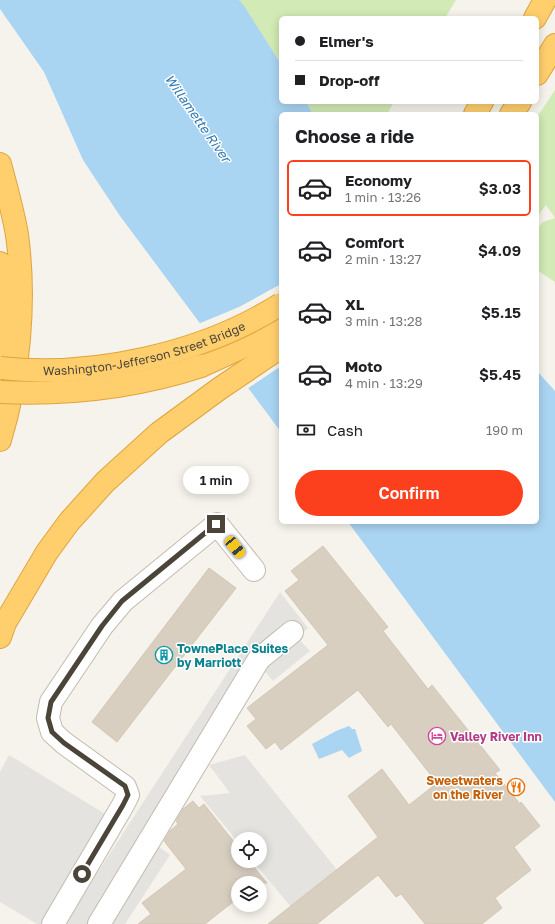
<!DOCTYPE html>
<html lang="en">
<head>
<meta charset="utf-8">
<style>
	:root { --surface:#fff; --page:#f6f6f6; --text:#202124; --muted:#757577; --line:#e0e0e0; --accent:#fc3f1d }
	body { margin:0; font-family:"Golos Text",sans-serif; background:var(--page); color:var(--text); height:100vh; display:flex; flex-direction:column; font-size:15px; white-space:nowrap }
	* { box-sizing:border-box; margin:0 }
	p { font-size:13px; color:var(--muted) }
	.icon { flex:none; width:22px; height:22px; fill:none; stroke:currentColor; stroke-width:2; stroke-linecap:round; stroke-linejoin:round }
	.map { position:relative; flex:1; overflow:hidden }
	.panel { position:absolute; left:279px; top:112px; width:260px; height:412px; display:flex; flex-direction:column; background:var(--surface); border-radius:6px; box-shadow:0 2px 10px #0003 }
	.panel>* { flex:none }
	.banner { position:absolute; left:279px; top:16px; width:260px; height:88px; border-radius:6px; box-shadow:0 2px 10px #0003; display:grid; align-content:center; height:88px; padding:0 16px; background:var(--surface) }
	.controls { position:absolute; left:231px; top:832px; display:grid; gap:8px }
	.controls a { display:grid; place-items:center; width:36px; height:36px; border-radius:50%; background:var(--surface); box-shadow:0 2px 10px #0003; font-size:20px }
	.end { position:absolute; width:18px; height:18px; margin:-9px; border:5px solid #4b4439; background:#fff; box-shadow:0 0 0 2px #fff }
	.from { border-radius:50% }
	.bubble { position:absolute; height:28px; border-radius:14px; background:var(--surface); box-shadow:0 2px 10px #0003; font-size:13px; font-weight:600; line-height:28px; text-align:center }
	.car { position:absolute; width:12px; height:24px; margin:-12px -6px; border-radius:5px; box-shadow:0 0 3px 1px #0007; background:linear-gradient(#f5c518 24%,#345 0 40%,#f5c518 0 76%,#345 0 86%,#f5c518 0) }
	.banner b { display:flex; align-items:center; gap:14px; height:38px; font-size:15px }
	.banner b+b { border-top:1px solid var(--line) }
	.banner i { width:10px; height:10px; background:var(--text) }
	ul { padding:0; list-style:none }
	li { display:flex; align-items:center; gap:12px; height:56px; margin:0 8px 6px; padding:0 8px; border:2px solid transparent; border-radius:6px }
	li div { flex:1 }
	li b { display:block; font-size:15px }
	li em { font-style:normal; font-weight:600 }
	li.current { border-color:var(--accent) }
	li>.icon { width:36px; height:36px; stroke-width:1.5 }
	h2 { padding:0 16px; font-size:18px; line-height:48px }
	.pay { display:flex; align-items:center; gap:10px; height:44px; padding:0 16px; font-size:15px }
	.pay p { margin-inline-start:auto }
	.action { display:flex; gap:8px; margin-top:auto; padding:8px 16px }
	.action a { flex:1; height:46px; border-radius:24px; background:var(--accent); color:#fff; font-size:16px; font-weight:600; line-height:46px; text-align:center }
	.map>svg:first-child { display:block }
	.green { fill:#d2eab5 }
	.parking { fill:#e5e3e0 }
	.water { fill:#a9d4f2 }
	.pier { fill:#f6f3ec }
	.building { fill:#d8cfc1; stroke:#d3c7b4 }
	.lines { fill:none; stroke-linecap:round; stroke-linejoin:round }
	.minor-casing { stroke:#c2bbae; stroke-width:24 }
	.highway-casing { stroke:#e0a43c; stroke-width:24 }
	.minor { stroke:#fff; stroke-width:22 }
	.highway { stroke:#ffcf6e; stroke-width:22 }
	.highway-bridge-casing { stroke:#e0a43c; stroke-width:24; stroke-linecap:butt }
	.highway-bridge { stroke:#ffcf6e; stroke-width:22 }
	.route { stroke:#4b4439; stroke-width:5 }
	.labels { text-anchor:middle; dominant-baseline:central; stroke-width:3; stroke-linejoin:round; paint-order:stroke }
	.street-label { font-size:12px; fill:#4b4439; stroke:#fff }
	.culture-label { font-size:12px; font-weight:bold; fill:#0d838f; stroke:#fff; text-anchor:start }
	.hotel-label { font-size:12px; font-weight:bold; fill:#b23c85; stroke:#fff; text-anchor:start }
	.food-label { font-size:12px; font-weight:bold; fill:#c56008; stroke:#fff; text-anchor:end }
	.water-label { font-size:13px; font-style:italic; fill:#2e7ab2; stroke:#fff }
</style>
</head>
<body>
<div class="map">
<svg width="555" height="924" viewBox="0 0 555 924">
	<rect width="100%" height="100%" fill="#f6f3ec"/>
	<g class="green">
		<polygon points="239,0 456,0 445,18 281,18 281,64"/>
		<polygon points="555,90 555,282 537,270 537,229 543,222 555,218 546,205 537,217 537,117"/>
		<polygon points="306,102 394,102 387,114 313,114"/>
	</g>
	<g class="parking">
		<polygon points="280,592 308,628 298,638 310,651 273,681 254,659 147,838 170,855 125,924 64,924"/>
		<polygon points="9,755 115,820 53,924 37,924 0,902 0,772"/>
		<polygon points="245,755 354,891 305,924 253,861 260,861 260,839 238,839 238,842 200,796 230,793 209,765"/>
	</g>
	<g class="water">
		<polygon points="0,0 239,0 244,6 281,64 281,102 306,102 313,114 281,114 281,432 120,216 83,160 44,72 0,9"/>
		<polygon points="537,371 555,391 555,802 348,522 537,522"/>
		<polygon points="349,726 352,729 355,729 362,751 349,758 342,750 319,759 312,744 336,731"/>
	</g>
	<polygon class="pier" points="281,284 281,366 247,389 198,324 239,307"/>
	<g class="building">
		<polygon points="323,546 388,627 383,631 428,689 432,685 500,770 495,773 520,804 521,802 540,826 514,847 531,870 495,898 502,908 482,924 425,924 401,894 396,897 378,875 317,924 268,924 378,837 348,796 382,769 409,805 437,783 391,724 388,727 358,690 281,750 275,742 266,749 247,726 256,719 247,708 328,645 285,591 299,580 291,571"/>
		<polygon points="209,568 236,588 117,742 92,722"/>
		<polygon points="193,801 199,808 204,804 238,847 238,861 249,861 267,883 238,883 238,898 205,924 138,924 151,914 142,903 186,869 164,841 170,831 178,824 176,821 183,809"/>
	</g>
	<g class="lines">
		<defs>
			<g id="minor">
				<polyline points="53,924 123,805 128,795 125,787 64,743 52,732 48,718 51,702 102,626 123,601 217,524 254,570"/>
				<polyline points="99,924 259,659 292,632"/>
			</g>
			<g id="highway">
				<polyline points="535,18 545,0"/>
				<polyline points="537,74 555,45"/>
				<polyline points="475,114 482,102"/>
				<polyline points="511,114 520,102"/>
				<path d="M0,164C6,187 13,211 17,235C26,300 19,378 0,440"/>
				<polyline points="0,263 2,297 0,355"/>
				<polyline points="201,366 236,350 281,327"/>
				<polyline points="0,637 5,623 47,552 69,522 105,482 159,433 219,389 281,347"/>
			</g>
		</defs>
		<use href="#minor" class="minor-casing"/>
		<use href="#highway" class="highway-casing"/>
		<use href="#minor" class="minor"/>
		<use href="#highway" class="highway"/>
		<defs>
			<g id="highway-bridge">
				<path id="s1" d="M0,368C92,378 203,354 281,304"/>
				<path d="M0,392C67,395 137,387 201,366"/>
			</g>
		</defs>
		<use href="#highway-bridge" class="highway-bridge-casing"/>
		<use href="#highway-bridge" class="highway-bridge"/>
	</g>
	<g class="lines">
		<polyline class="route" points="82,874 123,805 128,795 125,786 64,743 52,732 48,718 51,702 102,626 122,601 216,524"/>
	</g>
	<defs>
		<symbol id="building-ring" viewBox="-11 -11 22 22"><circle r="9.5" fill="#fff" stroke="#0f9aa8" stroke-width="1.5"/><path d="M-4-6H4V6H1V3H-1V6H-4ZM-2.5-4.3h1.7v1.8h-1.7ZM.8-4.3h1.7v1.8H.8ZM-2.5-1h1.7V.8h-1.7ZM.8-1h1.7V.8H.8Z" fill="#0f9aa8"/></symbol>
		<symbol id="hotel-ring" viewBox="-11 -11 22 22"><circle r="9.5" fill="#fff" stroke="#d1479c" stroke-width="1.5"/><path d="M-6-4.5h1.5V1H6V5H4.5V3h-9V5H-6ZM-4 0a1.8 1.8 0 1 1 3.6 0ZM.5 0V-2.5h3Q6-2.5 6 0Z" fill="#d1479c"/></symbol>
		<symbol id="restaurant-ring" viewBox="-11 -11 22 22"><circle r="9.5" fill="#fff" stroke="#e8710a" stroke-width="1.5"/><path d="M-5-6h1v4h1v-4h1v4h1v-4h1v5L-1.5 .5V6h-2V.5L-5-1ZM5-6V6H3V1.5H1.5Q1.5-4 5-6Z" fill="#e8710a"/></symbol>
	</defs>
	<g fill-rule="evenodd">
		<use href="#building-ring" x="154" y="645" width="20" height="20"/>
		<use href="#hotel-ring" x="427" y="726" width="20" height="20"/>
		<use href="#restaurant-ring" x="506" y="777" width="20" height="20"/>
	</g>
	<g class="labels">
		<g class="street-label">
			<text stroke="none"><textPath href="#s1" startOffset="147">Washington-Jefferson Street Bridge</textPath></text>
		</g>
		<g class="culture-label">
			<text x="177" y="648">TownePlace Suites<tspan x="177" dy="14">by Marriott</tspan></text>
		</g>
		<g class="hotel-label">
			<text x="450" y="736">Valley River Inn</text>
		</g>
		<g class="food-label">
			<text x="503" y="780">Sweetwaters<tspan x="503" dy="14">on the River</tspan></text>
		</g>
		<g class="water-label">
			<text transform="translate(198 118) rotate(55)">Willamette River</text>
		</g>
	</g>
</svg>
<div class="controls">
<a><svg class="icon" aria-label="locate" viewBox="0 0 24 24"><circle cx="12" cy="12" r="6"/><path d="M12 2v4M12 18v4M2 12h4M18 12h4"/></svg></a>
<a><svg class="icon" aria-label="layers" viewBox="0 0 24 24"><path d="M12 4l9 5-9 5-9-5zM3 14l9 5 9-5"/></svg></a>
</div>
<i class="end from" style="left:82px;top:874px"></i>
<i class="end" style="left:216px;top:524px"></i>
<div class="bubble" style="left:183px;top:466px;width:66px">1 min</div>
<i class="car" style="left:235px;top:547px;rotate:141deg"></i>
<div class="banner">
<b><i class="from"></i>Elmer's</b>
<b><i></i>Drop-off</b>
</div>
<section class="panel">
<h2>Choose a ride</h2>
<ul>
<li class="current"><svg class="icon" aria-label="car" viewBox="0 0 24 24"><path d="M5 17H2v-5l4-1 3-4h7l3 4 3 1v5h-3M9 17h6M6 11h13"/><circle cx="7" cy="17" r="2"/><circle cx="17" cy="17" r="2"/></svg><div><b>Economy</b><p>1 min · 13:26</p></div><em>$3.03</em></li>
<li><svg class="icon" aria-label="car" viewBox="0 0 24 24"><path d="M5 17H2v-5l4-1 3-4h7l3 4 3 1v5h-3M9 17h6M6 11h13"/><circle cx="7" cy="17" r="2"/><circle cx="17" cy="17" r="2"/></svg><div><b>Comfort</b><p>2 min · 13:27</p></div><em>$4.09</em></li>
<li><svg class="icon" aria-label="car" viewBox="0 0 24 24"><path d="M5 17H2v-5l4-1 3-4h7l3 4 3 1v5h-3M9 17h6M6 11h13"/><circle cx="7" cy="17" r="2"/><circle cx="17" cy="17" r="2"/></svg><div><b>XL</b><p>3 min · 13:28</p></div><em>$5.15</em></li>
<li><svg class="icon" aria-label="car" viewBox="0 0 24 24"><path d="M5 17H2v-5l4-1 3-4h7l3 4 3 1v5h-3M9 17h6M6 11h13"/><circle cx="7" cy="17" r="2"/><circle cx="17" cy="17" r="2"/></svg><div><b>Moto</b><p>4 min · 13:29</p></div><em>$5.45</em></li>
</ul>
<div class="pay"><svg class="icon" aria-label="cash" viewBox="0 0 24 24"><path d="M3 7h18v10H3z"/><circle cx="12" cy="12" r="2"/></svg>Cash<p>190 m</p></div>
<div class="action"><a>Confirm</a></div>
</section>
</div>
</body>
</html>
